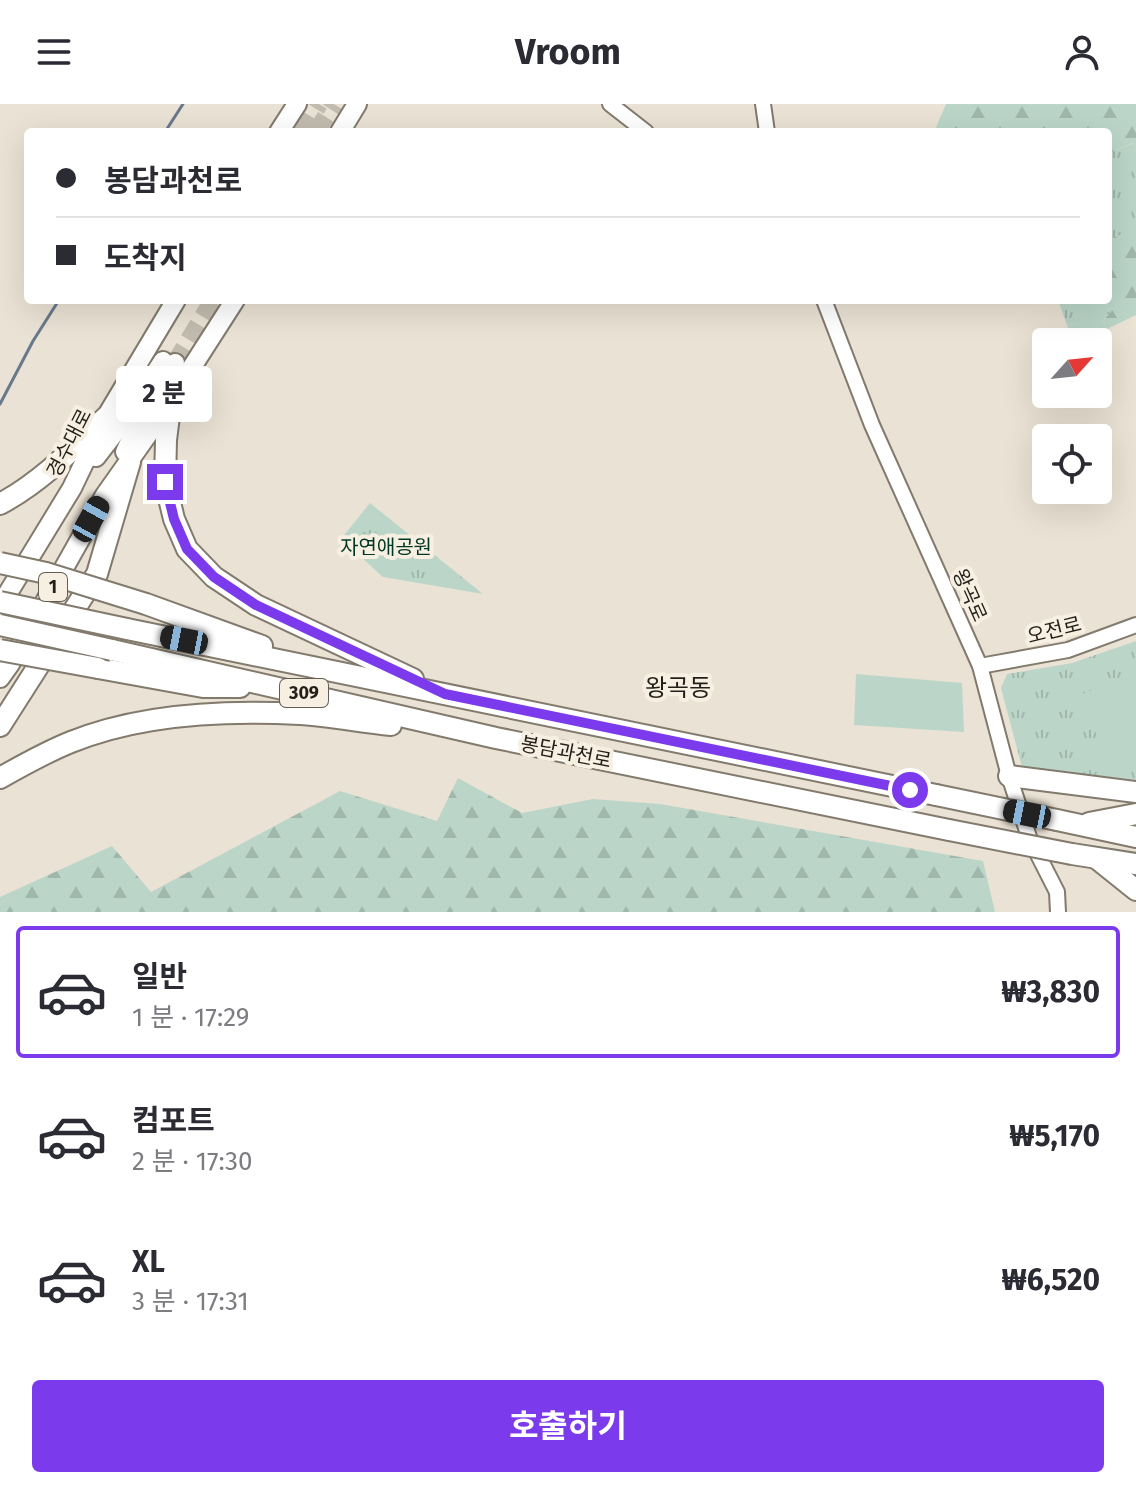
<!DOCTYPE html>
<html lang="ko">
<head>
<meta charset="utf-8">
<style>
	:root { --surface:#fff; --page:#f7f7f7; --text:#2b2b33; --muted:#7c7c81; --line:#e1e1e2; --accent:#7c3aed }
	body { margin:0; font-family:"Fira Sans","Noto Sans KR",sans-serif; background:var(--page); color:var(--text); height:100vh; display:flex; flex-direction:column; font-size:30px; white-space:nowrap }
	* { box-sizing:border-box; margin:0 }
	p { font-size:26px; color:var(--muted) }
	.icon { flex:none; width:44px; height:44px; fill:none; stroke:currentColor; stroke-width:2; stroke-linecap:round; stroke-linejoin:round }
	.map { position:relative; height:808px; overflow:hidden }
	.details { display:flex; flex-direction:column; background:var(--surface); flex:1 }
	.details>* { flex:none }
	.hud { position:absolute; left:24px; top:24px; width:1088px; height:176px; border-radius:8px; box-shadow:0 8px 32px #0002; display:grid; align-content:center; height:176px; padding:0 32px; background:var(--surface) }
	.needle { width:52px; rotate:63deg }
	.fabs { position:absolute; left:1032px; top:224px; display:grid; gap:16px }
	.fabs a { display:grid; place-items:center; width:80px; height:80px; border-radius:8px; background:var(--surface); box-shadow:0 8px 32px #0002; font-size:40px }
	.end { position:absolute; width:36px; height:36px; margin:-18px; border:10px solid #7c3aed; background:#fff; box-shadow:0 0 0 4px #fff }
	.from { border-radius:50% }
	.bubble { position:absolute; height:56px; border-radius:8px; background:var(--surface); box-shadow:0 8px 32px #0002; font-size:26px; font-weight:700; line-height:56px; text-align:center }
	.car { position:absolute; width:24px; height:48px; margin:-24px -12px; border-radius:10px; box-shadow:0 0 6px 2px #0007; background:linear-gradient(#222 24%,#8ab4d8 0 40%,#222 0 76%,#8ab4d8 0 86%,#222 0) }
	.hud b { display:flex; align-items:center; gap:28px; height:76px; font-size:30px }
	.hud b+b { border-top:2px solid var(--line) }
	.hud i { width:20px; height:20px; background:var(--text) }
	ul { padding:14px 0 0; list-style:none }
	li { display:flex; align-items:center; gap:24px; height:132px; margin:0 16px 12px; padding:0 16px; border:4px solid transparent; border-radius:8px }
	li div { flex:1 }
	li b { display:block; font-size:30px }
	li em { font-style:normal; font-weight:700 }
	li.current { border-color:var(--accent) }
	li>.icon { width:72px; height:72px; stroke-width:1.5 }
	.cta { display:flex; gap:16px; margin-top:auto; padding:16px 32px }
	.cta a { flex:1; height:92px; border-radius:8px; background:var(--accent); color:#fff; font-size:32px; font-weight:700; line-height:92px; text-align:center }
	header { display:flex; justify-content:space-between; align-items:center; height:104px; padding:0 32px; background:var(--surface); font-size:36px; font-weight:700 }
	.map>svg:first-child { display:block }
	.forest { fill:url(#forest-firs) }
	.park { fill:url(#park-tufts) }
	.garden { fill:#bbd6c9 }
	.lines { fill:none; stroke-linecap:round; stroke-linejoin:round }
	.stream { stroke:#67798b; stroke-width:3 }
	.major-tunnel { stroke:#c2bbaf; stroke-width:18; stroke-dasharray:18 9; stroke-linecap:butt }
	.minor-casing { stroke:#817a6d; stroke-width:18 }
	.major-casing { stroke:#817a6d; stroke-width:22 }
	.highway-casing { stroke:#817a6d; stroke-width:24 }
	.minor { stroke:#fff; stroke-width:14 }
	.major { stroke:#fff; stroke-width:18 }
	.highway { stroke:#fff; stroke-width:20 }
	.highway-bridge-casing { stroke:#817a6d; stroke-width:24; stroke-linecap:butt }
	.highway-bridge { stroke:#fff; stroke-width:20 }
	.route { stroke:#7c3aed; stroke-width:10 }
	.labels { text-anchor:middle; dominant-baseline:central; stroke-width:8; stroke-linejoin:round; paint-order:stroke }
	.shield { fill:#f7efe1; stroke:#625d56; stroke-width:2 }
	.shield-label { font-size:18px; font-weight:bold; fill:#221f1a }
	.street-label { font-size:20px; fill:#221f1a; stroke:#f7efe1 }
	.park-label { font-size:20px; fill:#003624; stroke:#f7efe1 }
	.quarter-label { font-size:24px; fill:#221f1a; stroke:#f7efe1 }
</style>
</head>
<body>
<header><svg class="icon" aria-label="menu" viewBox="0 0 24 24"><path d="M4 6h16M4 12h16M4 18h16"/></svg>Vroom<svg class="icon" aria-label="person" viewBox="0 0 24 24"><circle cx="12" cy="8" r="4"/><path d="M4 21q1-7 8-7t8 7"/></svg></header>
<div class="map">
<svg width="1136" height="808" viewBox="0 0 1136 808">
	<defs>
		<pattern id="forest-firs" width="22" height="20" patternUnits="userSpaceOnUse" patternTransform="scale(2)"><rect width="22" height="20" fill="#bbd6c9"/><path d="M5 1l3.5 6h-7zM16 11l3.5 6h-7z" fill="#a0b7ac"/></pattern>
		<pattern id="park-tufts" width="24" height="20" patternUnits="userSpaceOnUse" patternTransform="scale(2)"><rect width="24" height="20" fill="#bbd6c9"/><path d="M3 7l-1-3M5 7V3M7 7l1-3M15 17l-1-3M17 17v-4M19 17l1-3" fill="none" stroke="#a0b7ac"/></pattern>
	</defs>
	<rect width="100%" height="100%" fill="#eae2d4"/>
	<g class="forest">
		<polygon points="946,0 1136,0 1136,45 1132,39 1108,50 1108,28 939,28 935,26"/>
		<polygon points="1136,128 1136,211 1107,225 1103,217 1113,205 1113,194 1108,191 1108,136 1119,131 1128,134"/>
		<polygon points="458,674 522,709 593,695 660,700 983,757 995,808 0,808 0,793 112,742 151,788 340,687 437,717"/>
	</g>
	<g class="park">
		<polygon points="1133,39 1136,45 1136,128 1128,135 1119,131 1108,136 1108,50"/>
		<polygon points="1108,191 1113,194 1113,205 1103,217 1107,225 1078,238 1073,238 1058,196 1108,196"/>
		<polygon points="370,399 483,490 383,473 341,435"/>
		<polygon points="1136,537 1136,676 1022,663 1001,584 1007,570 1072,559"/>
	</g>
	<g class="garden">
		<polygon points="1136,567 1136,663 1114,672 1080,591"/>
		<polygon points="856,570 962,579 964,628 854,621"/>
	</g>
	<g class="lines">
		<g class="stream">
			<polyline points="165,28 183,0"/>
			<polyline points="0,300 33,237 59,196"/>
		</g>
		<g class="major-tunnel">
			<polyline points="302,28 319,0"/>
			<polyline points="316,28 334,0"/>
			<polyline points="175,259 213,196"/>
		</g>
		<defs>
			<g id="minor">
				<polyline points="610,0 646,28"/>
				<polyline points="763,0 767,28"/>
				<polyline points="824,196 872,321 980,562 1009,672 1029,733 1057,788 1058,808"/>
				<polyline points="980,562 1068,546 1136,521"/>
			</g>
			<g id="major">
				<polyline points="279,28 297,0"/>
				<polyline points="340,28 357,0"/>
				<polyline points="125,348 137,322 175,259"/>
				<polyline points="96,353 123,318 163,257"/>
				<polyline points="0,502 72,384 106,313 176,196"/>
				<polyline points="0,574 10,560 105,391 158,316 235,196"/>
			</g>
			<g id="highway">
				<polyline points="171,296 166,336 165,378 174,415 187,445 214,473 256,501 413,575"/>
				<path d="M0,400C41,378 73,345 106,313"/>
				<polyline points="146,500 262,542"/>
				<polyline points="127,525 936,691"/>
				<polyline points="112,546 496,634 949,726"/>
				<polyline points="98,564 203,583 240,583"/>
				<polyline points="0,622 97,470 130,358"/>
				<polyline points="1009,672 1136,688"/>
				<path d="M0,674C23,661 46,648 71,638C140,610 226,606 300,610C330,612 361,618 391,621"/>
				<polyline points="1057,716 1136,733"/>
				<polyline points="1089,719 1136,710"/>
				<polyline points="1072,750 1136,760"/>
				<polyline points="1096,754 1136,786"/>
			</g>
		</defs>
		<use href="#minor" class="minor-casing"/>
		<use href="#major" class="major-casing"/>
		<use href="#highway" class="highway-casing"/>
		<use href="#minor" class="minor"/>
		<use href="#major" class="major"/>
		<use href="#highway" class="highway"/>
		<defs>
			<g id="highway-bridge">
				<polyline points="0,459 46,469 146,500"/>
				<polyline points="0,498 127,525"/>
				<polyline points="0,521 112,546"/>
				<polyline points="0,546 98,564"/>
				<polyline points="936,691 1057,716"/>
				<polyline points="949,726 1072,750"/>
			</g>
		</defs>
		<use href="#highway-bridge" class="highway-bridge-casing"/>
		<use href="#highway-bridge" class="highway-bridge"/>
	</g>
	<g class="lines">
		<polyline class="route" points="165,378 174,415 187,445 214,473 256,501 445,590 910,686"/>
	</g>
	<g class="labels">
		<g class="shield">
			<rect x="39" y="469" width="28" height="28" rx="6"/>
			<rect x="280" y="575" width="48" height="28" rx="6"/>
		</g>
		<g class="shield-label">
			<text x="53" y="483">1</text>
			<text x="304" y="589">309</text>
		</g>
		<g class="street-label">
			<text transform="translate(69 339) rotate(-63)">경수대로</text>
			<text transform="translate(970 491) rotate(66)">왕곡로</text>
			<text transform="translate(1054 526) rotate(-14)">오전로</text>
			<text transform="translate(566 648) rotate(11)">봉담과천로</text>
		</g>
		<g class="park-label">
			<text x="386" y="443">자연애공원</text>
		</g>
		<g class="quarter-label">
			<text x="678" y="584">왕곡동</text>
		</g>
	</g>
</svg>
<div class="fabs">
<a><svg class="needle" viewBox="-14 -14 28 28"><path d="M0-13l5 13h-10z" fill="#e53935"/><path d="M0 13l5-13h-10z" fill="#7c7c81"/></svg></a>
<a><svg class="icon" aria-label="locate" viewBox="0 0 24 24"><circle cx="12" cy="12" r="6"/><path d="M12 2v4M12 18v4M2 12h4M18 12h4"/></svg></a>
</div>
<i class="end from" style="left:910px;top:686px"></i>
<i class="end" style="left:165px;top:378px"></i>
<div class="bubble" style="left:116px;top:262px;width:96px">2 분</div>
<i class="car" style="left:91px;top:415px;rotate:29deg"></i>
<i class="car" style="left:184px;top:536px;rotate:281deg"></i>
<i class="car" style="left:1027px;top:710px;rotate:281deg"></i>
<div class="hud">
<b><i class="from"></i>봉담과천로</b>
<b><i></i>도착지</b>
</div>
</div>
<section class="details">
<ul>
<li class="current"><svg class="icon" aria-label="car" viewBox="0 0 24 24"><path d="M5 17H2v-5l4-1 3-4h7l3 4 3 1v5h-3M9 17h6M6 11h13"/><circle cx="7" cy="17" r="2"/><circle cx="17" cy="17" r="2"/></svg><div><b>일반</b><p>1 분 · 17:29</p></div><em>₩3,830</em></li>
<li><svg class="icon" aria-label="car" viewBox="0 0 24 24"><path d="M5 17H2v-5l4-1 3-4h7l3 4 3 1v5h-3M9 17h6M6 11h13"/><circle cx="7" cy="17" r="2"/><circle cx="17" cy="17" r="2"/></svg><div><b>컴포트</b><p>2 분 · 17:30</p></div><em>₩5,170</em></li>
<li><svg class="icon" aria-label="car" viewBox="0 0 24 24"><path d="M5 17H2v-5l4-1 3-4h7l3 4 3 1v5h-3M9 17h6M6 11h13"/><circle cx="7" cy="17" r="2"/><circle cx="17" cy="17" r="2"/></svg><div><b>XL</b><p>3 분 · 17:31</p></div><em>₩6,520</em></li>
</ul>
<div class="cta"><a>호출하기</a></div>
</section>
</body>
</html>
